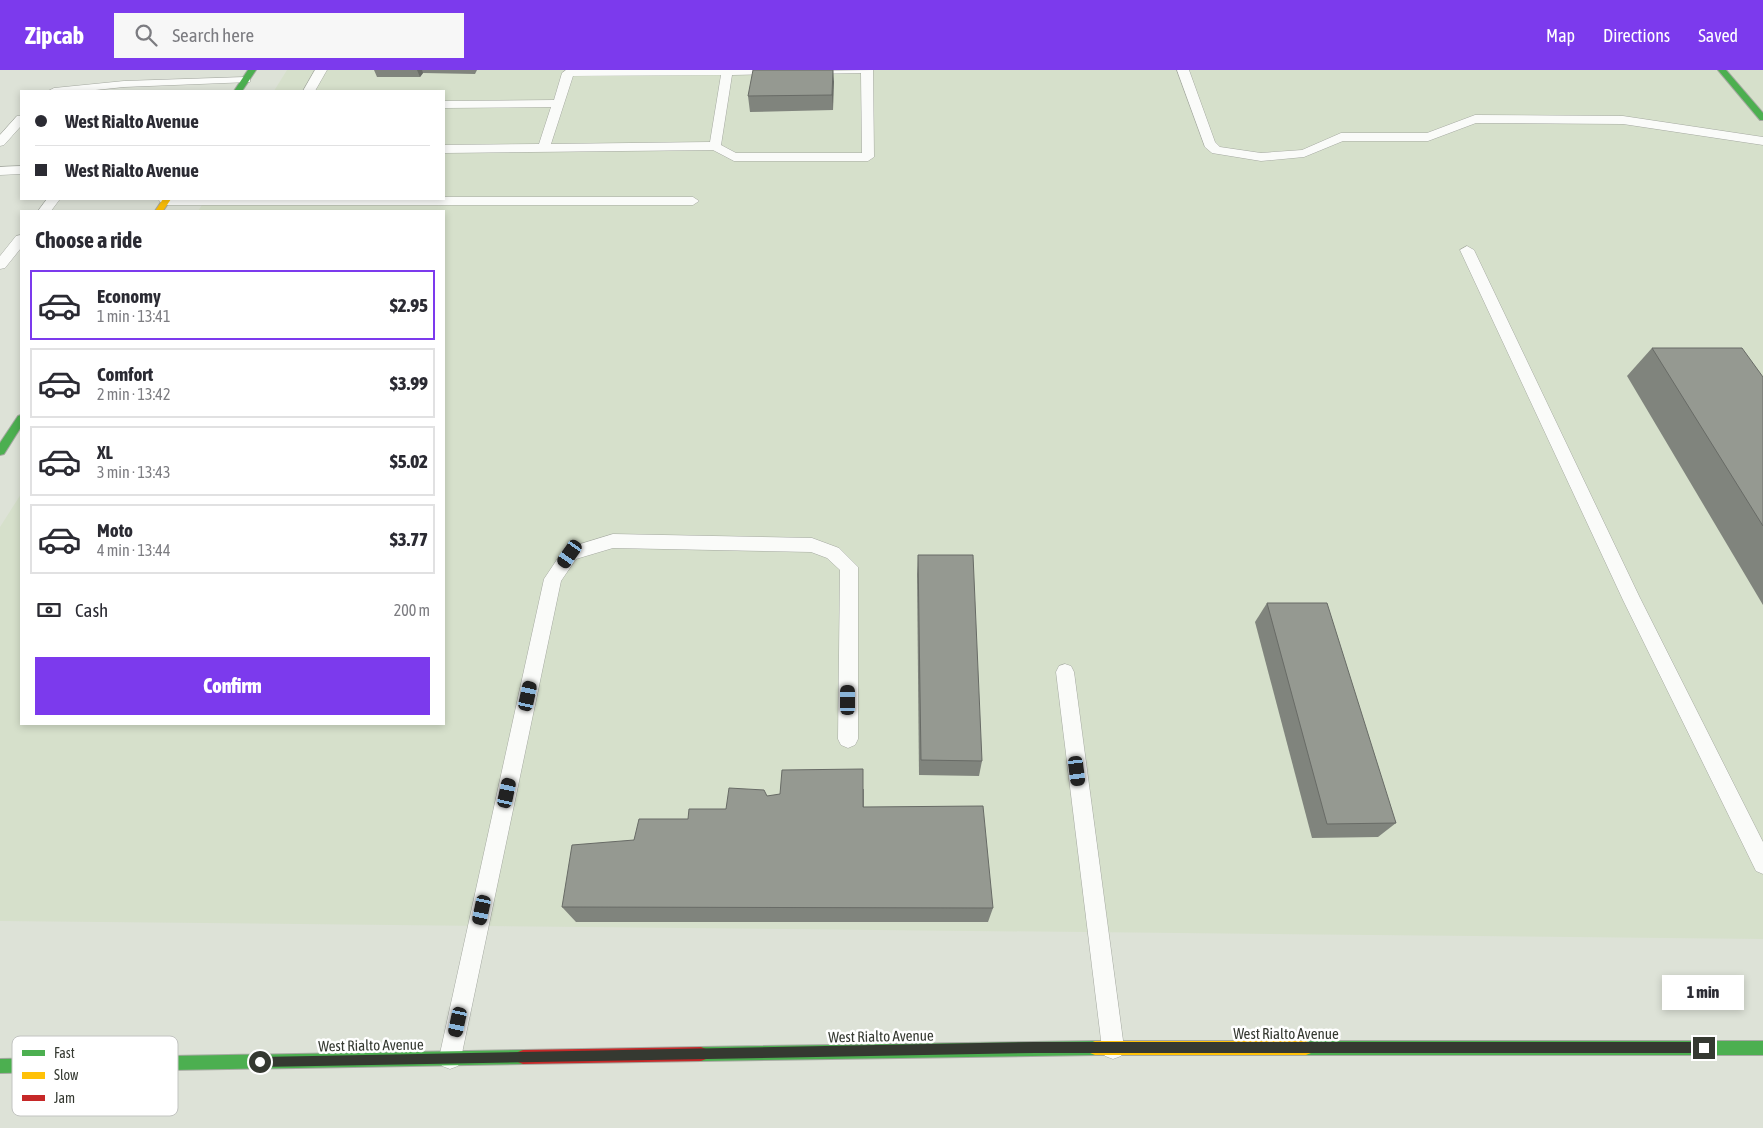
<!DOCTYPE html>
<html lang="en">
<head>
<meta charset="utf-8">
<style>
	:root { --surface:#fff; --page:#f7f7f7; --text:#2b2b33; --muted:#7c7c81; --line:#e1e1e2; --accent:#7c3aed }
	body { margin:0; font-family:"Asap Condensed",sans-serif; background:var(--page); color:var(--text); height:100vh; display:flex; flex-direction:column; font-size:19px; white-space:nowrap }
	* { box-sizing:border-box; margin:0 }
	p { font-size:16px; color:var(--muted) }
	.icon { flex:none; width:28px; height:28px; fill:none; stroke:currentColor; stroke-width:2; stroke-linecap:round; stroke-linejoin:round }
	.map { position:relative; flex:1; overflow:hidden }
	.sheet { position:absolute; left:20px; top:140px; width:425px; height:515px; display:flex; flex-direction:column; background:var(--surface); border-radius:0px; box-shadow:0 2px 8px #0003 }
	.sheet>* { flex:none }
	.hud { position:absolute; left:20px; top:20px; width:425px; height:110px; border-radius:0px; box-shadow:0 2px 8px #0003; display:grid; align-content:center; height:110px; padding:0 15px; background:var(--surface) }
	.end { position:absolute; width:22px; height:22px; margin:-11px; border:6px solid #353931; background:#fff; box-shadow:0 0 0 2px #fff }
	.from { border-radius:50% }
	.bubble { position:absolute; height:35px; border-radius:0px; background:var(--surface); box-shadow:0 2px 8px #0003; font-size:16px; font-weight:800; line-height:35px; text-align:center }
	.car { position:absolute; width:15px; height:30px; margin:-15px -8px; border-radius:6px; box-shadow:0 0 4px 1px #0007; background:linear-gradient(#222 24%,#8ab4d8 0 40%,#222 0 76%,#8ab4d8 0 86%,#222 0) }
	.hud b { display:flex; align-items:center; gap:18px; height:48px; font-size:19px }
	.hud b+b { border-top:1px solid var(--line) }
	.hud i { width:12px; height:12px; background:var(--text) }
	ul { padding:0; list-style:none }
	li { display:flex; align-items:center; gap:15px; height:70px; margin:0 10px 8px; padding:0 5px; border:2px solid var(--line); border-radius:0px }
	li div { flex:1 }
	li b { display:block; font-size:19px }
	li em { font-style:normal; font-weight:800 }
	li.active { border-color:var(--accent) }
	li>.icon { width:45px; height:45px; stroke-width:1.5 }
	h2 { padding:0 15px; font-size:22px; line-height:60px }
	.pay { display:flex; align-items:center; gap:12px; height:55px; padding:0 15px; font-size:19px }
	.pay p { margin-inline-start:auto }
	.button { display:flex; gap:10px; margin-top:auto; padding:10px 15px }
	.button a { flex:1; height:58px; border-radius:0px; background:var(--accent); color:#fff; font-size:20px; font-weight:800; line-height:58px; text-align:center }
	header { display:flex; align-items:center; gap:30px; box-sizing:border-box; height:70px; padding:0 25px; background:var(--accent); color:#fff }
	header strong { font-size:24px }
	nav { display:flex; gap:28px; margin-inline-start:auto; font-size:18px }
	.search { width:350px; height:45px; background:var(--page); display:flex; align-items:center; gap:12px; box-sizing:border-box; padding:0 18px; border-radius:0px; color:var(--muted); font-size:19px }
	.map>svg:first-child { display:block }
	.built { fill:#d6e0cb }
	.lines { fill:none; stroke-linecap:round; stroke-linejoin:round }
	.lane-casing { stroke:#a5a9a1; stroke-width:1 }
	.fast-casing { stroke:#a5a9a1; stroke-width:2 }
	.slow-casing { stroke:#a5a9a1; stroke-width:2 }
	.jam-casing { stroke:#a5a9a1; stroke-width:2 }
	.lane { fill:#fafbf9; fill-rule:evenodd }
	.fast { fill:#4caf50; fill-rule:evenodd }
	.slow { fill:#ffc107; fill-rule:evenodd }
	.jam { fill:#c62828; fill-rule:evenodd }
	.wall { fill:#80847d }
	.shaded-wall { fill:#686b66 }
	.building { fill:#959991; stroke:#686b66 }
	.route { fill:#353931 }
	.labels { text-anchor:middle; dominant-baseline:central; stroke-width:5; stroke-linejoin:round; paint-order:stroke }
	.near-street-label { font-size:15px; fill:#353931; stroke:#fff }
	.key { fill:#fff; stroke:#c2c4c1; stroke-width:1 }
	.key-label { font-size:14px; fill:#353931 }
</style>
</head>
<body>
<header>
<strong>Zipcab</strong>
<div class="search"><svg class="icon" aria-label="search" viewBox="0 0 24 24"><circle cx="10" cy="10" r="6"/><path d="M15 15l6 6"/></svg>Search here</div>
<nav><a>Map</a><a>Directions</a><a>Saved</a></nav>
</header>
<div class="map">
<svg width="1763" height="1058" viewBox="0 0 1763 1058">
	<rect width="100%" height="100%" fill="#dde2d7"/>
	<polygon class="built" points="287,0 1763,0 1763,869 0,851 0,457 21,424 21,654 444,654 444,141 198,141 206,129 444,129 444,21 274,21"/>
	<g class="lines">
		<defs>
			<g id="lane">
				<polygon points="315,0 327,0 315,21 303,21"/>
				<path d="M566,0H781L780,3L776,4L732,5L721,75L736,83H862L861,3L809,4L803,1L873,0L874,87L868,91H734L713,80L444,83V75L539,74L551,37L444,38V31L554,30L562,3ZM721,5L710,72L551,74L573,6Z"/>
				<polygon points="1177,0 1189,0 1215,72 1220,77 1261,83 1302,80 1341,63 1427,63 1475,45 1623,46 1763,67 1763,75 1623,54 1476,53 1428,71 1343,71 1304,87 1261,91 1212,83 1205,77"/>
				<polygon points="246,7 250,8 250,12 124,17 86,21 48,21 54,18 124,11"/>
				<polygon points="17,46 21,46 21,56 4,75 0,76 0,65"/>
				<polygon points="21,96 21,104 0,105 0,97"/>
				<polygon points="444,127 693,127 699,131 693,135 165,135 159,131 160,129"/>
				<polygon points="47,129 60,129 51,141 38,141"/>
				<polygon points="21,165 21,178 5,198 0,199 0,186 16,166"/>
				<polygon points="1467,176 1474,180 1640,528 1763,772 1763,804 1756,801 1623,530 1460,180"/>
				<polygon points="613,464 812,468 839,478 858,497 858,669 855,675 848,678 841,675 838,669 840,500 827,488 811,482 613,478 576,489 561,511 461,988 458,996 450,999 442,996 439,988 544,509 564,479"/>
				<polygon points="1065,594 1071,596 1074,602 1124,978 1121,986 1113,989 1105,986 1102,978 1056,602 1059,596"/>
			</g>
			<g id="fast">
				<polygon points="248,0 256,0 242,21 234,21"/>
				<polygon points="1718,0 1726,0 1763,43 1763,50 1760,50"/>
				<polygon points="21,345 21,357 4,384 0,385 0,373 18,346"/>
				<polygon points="1095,971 1100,973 1102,978 1100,983 1095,985 701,991 696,989 694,984 696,979 701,977"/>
				<polygon points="1306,971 1763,971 1763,985 1306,985 1301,983 1299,978 1301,973"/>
				<polygon points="523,980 528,982 530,987 528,992 523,994 0,1003 0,989"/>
			</g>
			<g id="slow">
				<polygon points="163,129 171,129 163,141 155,141"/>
				<polygon points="1095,971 1306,971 1311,973 1313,978 1311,983 1306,985 1095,985 1090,983 1088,978 1090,973"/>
			</g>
			<polygon id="jam" points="701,977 706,979 708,984 706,989 701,991 523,994 518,992 516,987 518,982 523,980"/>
		</defs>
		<use href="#lane" class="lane-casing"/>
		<use href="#fast" class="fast-casing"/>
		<use href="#slow" class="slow-casing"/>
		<use href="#jam" class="jam-casing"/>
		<use href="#lane" class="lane"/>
		<use href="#fast" class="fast"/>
		<use href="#slow" class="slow"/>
		<use href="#jam" class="jam"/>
	</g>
	<g class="wall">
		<polygon points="374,0 477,0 475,4 423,3 420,7 377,7"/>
		<polygon points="833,0 833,40 750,42 748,26"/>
		<polygon points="1652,278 1763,307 1763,535 1627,306"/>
		<polygon points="918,485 982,691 979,706 919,705 917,504"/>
		<polygon points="1267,533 1396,753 1378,767 1312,768 1255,552"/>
		<polygon points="864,719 864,737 993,838 988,852 576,852 562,837 688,749 726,739 767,726"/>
	</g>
	<g class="shaded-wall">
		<polygon points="417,0 422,0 423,3 420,7"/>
		<polygon points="833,0 834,12 833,40 832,25"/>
	</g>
	<g class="building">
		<polygon points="753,0 833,0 832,25 748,26"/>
		<polygon points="1652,278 1742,278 1763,307 1763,456"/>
		<polygon points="918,485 973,485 982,691 921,690"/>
		<polygon points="1267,533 1327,533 1396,753 1327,754"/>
		<polygon points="863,699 863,737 983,736 993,838 562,837 572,775 634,770 639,749 688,749 689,739 726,739 729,718 764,720 767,726 780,724 782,700"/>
	</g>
	<polygon class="route" points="1035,972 1704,972 1709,978 1704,983 1035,983 260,997 255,992 260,987"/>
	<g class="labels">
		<g class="near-street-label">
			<text x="1286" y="963">West Rialto Avenue</text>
			<text transform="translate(881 966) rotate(-1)">West Rialto Avenue</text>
			<text transform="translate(371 975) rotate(-1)">West Rialto Avenue</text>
		</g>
	</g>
	<rect x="12" y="966" width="166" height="80" rx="8" class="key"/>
	<rect x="22" y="980" width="23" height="6" fill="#4caf50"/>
	<rect x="22" y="1002" width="23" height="7" fill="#ffc107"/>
	<rect x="22" y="1025" width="23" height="6" fill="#c62828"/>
	<g class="key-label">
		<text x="54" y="988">Fast</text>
		<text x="54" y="1010">Slow</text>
		<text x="54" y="1033">Jam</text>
	</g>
</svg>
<i class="end from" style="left:260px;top:992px"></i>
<i class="end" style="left:1704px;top:978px"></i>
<div class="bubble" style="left:1662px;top:905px;width:82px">1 min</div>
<i class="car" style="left:570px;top:484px;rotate:215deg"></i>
<i class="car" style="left:528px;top:626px;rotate:12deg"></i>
<i class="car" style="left:848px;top:630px;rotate:0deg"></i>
<i class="car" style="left:1077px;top:701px;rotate:173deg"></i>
<i class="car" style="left:507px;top:723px;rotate:12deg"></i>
<i class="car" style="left:482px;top:840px;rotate:192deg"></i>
<i class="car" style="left:458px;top:952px;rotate:192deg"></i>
<div class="hud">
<b><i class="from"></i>West Rialto Avenue</b>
<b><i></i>West Rialto Avenue</b>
</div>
<section class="sheet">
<h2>Choose a ride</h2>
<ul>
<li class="active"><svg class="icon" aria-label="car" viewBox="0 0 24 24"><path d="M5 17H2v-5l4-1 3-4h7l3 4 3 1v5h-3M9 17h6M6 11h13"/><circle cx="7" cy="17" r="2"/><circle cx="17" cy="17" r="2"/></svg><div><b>Economy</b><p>1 min · 13:41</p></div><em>$2.95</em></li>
<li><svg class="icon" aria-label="car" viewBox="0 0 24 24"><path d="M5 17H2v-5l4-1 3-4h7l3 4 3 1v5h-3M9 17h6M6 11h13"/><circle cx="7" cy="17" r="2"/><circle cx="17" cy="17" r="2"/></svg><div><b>Comfort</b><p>2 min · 13:42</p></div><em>$3.99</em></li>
<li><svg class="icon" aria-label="car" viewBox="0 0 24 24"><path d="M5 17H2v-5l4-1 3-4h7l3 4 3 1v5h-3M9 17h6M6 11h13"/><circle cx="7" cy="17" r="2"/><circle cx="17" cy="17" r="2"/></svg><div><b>XL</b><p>3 min · 13:43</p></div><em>$5.02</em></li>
<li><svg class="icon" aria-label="car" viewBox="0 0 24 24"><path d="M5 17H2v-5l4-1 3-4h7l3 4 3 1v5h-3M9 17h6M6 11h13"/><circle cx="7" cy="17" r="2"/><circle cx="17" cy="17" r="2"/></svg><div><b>Moto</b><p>4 min · 13:44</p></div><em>$3.77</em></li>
</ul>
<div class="pay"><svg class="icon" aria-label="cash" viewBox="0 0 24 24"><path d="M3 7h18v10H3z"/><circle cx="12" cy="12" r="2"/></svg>Cash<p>200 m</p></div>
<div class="button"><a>Confirm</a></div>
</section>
</div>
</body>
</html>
